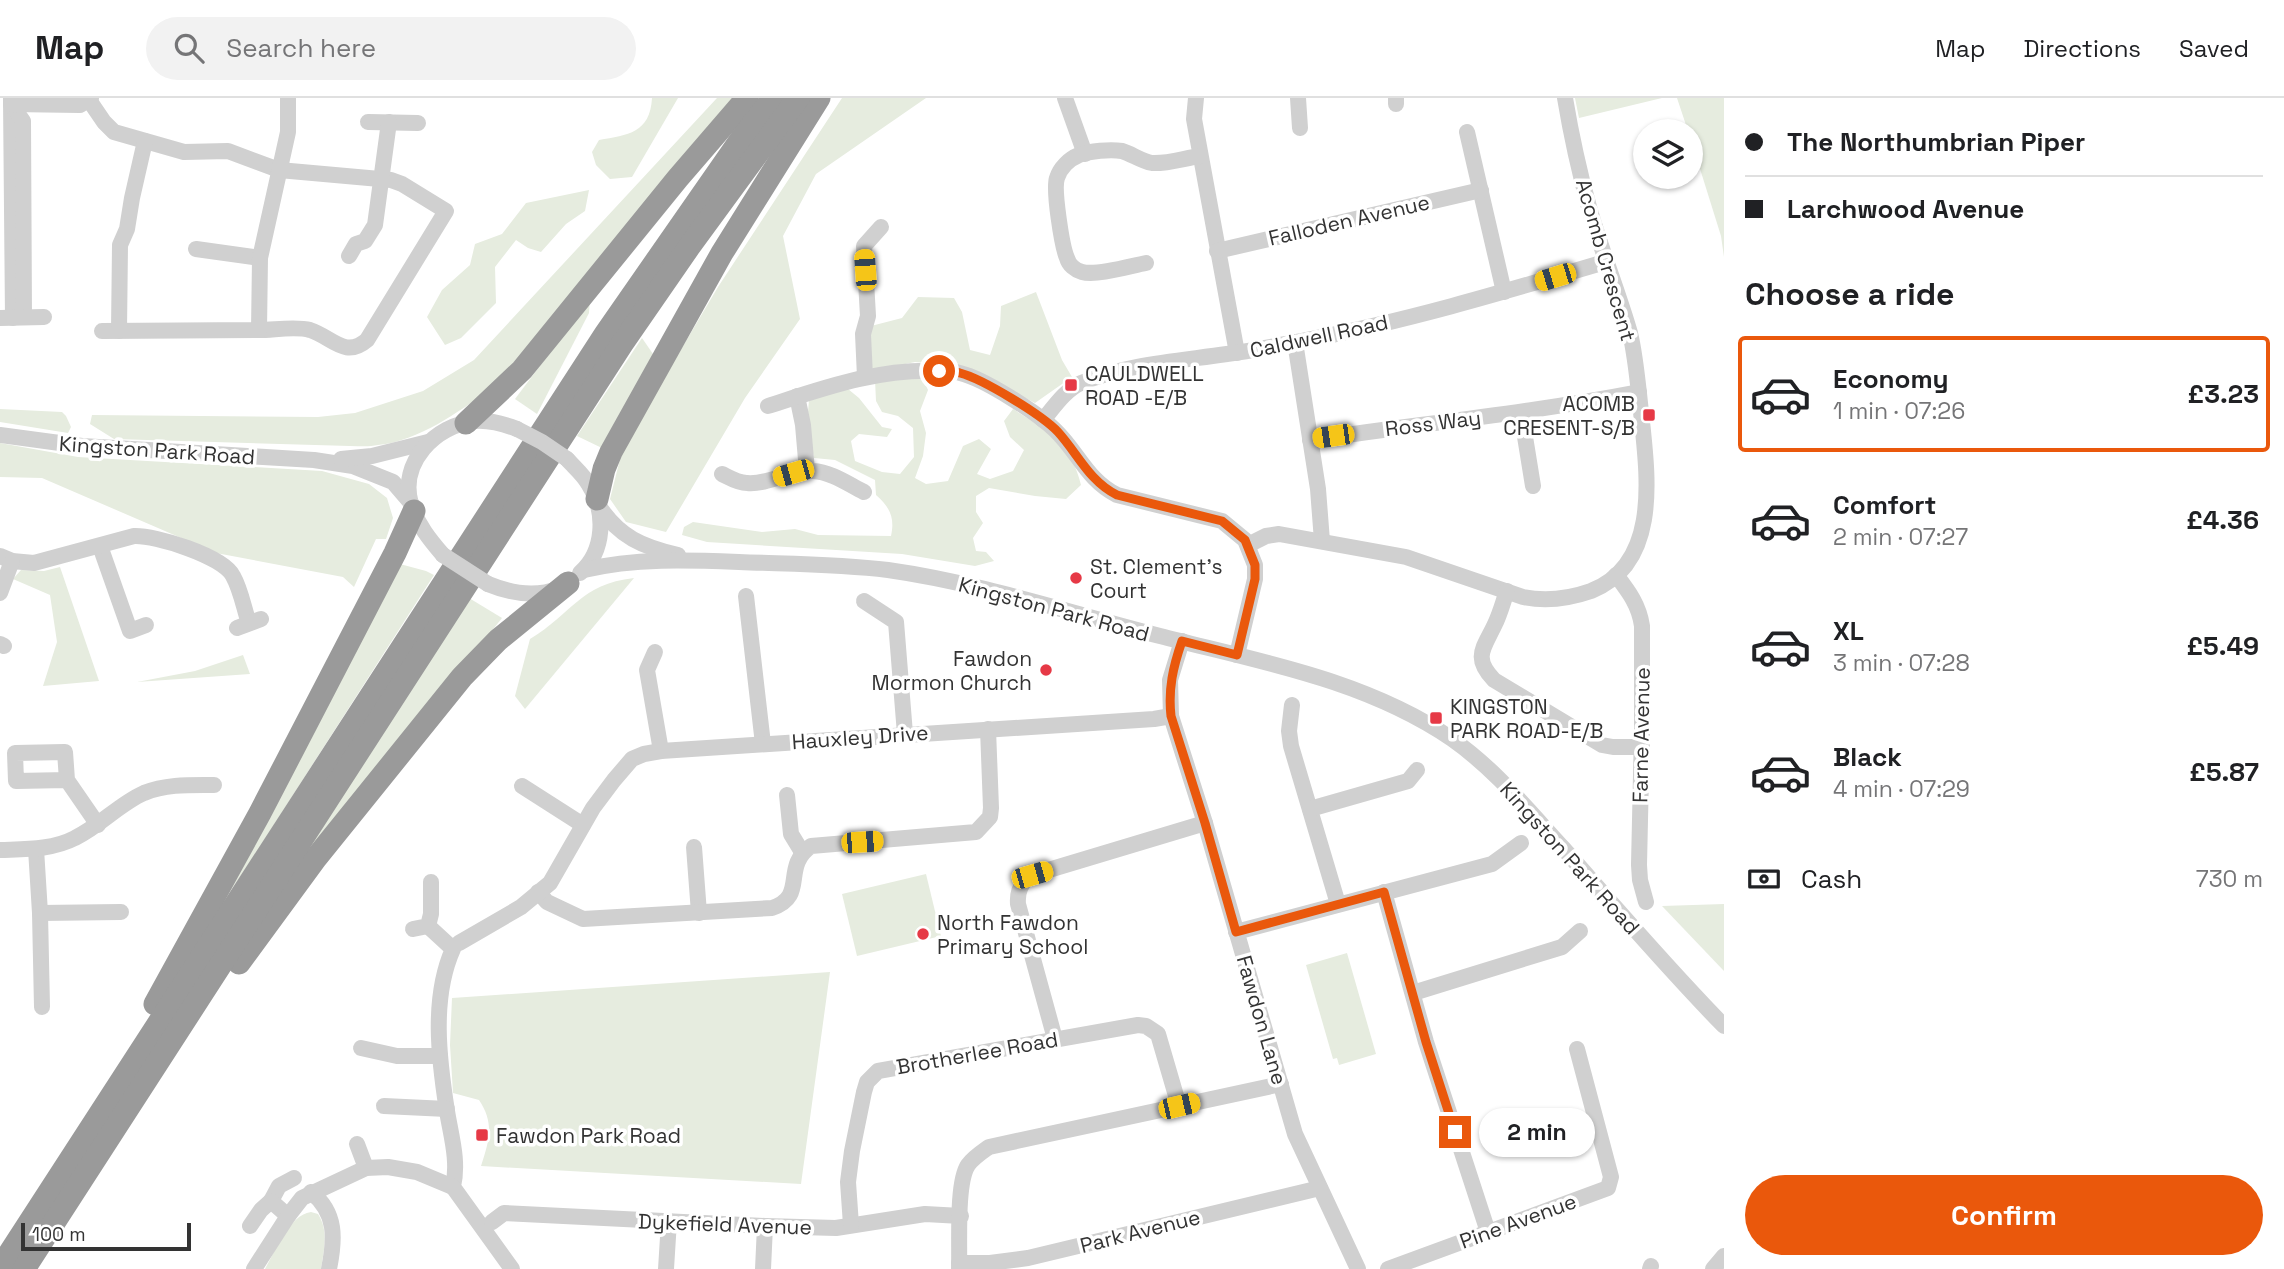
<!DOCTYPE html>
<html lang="en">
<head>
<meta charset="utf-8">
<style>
	:root { --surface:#fff; --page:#f2f2f2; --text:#202124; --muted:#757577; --line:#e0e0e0; --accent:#ea580c }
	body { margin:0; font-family:"Space Grotesk",sans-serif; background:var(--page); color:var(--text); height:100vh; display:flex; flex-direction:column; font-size:26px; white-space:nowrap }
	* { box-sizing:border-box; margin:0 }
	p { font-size:23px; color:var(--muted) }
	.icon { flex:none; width:38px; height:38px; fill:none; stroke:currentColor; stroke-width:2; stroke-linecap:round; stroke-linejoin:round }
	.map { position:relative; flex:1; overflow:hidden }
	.side { display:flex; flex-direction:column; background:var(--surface); width:560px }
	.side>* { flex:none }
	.guide { display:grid; align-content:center; height:154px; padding:0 21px; background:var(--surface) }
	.fabs { position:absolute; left:1633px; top:21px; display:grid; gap:14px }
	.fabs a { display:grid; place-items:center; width:70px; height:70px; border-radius:50%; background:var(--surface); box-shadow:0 2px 5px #0004; font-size:35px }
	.scale { position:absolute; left:21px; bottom:18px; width:170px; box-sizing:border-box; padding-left:7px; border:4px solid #333; border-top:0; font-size:19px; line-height:24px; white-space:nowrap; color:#333; -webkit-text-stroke:5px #fff; paint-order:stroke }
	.end { position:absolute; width:32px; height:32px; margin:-16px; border:9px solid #ea580c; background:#fff; box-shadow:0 0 0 4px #fff }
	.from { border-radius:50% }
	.bubble { position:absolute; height:49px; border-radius:24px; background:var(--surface); box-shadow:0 2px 5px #0004; font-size:23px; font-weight:600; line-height:49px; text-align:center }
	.car { position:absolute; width:21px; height:42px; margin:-21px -10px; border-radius:9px; box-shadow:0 0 5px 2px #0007; background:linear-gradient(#f5c518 24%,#345 0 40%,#f5c518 0 76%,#345 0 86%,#f5c518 0) }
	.guide b { display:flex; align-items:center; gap:24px; height:66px; font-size:26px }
	.guide b+b { border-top:2px solid var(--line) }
	.guide i { width:18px; height:18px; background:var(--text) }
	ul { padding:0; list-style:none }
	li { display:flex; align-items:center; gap:21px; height:116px; margin:0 14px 10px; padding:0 7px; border:4px solid transparent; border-radius:7px }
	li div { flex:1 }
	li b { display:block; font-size:26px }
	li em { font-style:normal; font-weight:600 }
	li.on { border-color:var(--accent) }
	li>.icon { width:63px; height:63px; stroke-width:1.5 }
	h2 { padding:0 21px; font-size:32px; line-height:84px }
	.pay { display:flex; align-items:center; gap:18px; height:77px; padding:0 21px; font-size:26px }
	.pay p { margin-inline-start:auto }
	.button { display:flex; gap:14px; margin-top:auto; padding:14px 21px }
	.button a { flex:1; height:80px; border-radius:42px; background:var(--accent); color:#fff; font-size:28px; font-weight:600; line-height:80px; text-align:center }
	header { display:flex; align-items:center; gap:42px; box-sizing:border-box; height:98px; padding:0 35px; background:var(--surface); border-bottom:2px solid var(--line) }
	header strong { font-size:33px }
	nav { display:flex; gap:38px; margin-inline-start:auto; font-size:24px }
	.search { width:490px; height:63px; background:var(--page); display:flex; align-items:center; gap:18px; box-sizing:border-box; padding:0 24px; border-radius:38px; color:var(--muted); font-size:26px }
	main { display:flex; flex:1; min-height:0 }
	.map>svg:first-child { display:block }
	.green { fill:#e6ecdf }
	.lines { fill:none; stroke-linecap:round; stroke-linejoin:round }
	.minor { stroke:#d0d0d0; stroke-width:16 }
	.highway { stroke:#9a9a9a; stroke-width:23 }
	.minor-bridge { stroke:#d0d0d0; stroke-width:16 }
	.route { stroke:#ea580c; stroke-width:9 }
	.poi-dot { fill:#e63946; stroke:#fff; stroke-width:2.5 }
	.labels { text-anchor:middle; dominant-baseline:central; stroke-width:7; stroke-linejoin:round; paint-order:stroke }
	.street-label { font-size:21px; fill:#333; stroke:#fff }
	.poi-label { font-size:21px; fill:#333; stroke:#fff; text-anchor:start }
</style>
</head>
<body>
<header>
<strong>Map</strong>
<div class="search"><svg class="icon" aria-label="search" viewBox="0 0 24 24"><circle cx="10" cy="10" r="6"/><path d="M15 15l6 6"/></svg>Search here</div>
<nav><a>Map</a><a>Directions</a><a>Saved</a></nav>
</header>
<main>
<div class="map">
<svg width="1724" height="1171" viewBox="0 0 1724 1171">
	<rect width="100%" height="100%" fill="#fff"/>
	<g class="green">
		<path d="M652,0H678L632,79L610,81L596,67L592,54L599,42C628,37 650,35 652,0Z"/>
		<path d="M717,0H739L491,291C458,314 419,343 378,347C369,349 360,348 350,348L114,341L90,326L92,317L318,319L355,315L423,293L474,262Z"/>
		<polygon points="842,0 926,0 816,76 783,138 800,221 745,300 666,434 626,424 610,401 623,349 718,189"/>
		<polygon points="1575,0 1662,0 1579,20"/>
		<polygon points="1677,0 1724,0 1724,159 1721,138 1691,42 1690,33 1688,33"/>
		<polygon points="589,92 585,113 566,126 541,154 528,150 516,142 495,169 496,205 461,240 445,247 427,219 442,192 470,167 475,146 502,136 526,105"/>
		<polygon points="1036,194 1062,262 1072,279 1035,305 964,268 915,264 871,273 871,228 902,220 918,199 954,200 962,214 970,252 990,257 1000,228 1001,208"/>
		<polygon points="590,201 589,215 537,316 515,301"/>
		<polygon points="642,240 653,256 604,351 577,338"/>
		<path d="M922,279L928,292L920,313L926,335L923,358L915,380L926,386L948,383L963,348L979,341L991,351L977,376L990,381L1013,373L1024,352L1010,339L1004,323L1013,311C1046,332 1072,347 1081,387L1066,401L1035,398L989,390L976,398V414L983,425L973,440L976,453L986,454L994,463L975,468L902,456L707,444L682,437L684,429L693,424L762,434L795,431L818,437L891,438C895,420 890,409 876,397L875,382L835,362L814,360L807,326L809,302L848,291L859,300L882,329L892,331L887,339L859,336L851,343L855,363L882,374L900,376L914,359L913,330L898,318L882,314L876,303L875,282Z"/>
		<polygon points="0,311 62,314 66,318 71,329 68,335 0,324"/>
		<polygon points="0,345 78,359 322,373 369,386 387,400 393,420 386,441 376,441 354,489 343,479 216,455 42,380 0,379"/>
		<polygon points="400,466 426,473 434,477 252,761 215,816"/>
		<polygon points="60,469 99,583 43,588 57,544 50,497 13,481 21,472 44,473"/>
		<path d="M634,480L525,611L515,598L530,541C572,516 580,486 634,480Z"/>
		<polygon points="469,500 502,520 263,821"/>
		<polygon points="243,557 250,576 137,584 195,573"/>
		<polygon points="926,776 941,838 857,858 842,796"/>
		<polygon points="1724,806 1724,873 1662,808"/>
		<polygon points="1347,855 1376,956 1339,967 1337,960 1333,961 1306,867"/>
		<path d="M830,874L801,1086L481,1068C489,1043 495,1026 479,1002L453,995L450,947L452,900Z"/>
		<path d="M311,1114L318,1116C329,1133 324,1152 321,1171H265C276,1152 288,1118 311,1114Z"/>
	</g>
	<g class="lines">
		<g class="minor">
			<polyline points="11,0 13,220"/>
			<polyline points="1065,0 1085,56"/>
			<polyline points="1196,0 1194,21 1237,255"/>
			<polyline points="1298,0 1300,30"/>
			<polyline points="1396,0 1396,6"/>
			<path d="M89,2L104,24L114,34L184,54L228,53L279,72L391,82L402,86L446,113L367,242C345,261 332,239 310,232C296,228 274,232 259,232"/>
			<polyline points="11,6 23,23 24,219"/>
			<polyline points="11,6 80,7 91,0"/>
			<polyline points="368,24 418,25"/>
			<polyline points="1467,34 1504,194"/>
			<polyline points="196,151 260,160"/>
			<polyline points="1217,153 1481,92"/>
			<polyline points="349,158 356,146 365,143 375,127 389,24"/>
			<path d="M1146,165C1130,168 1097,178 1082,174C1075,172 1069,167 1067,160C1062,149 1053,91 1057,80C1060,70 1069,61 1079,57C1090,53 1110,51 1122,53C1132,56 1141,63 1152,65C1167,66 1185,60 1200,58"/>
			<polyline points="0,220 44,219"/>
			<polyline points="102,233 259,232 260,160 288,34 288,0"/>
			<polyline points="119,233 120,147 127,131 132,100 145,43"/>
			<polyline points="1295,244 1318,391 1322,443"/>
			<polyline points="865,279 863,236 868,218 864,148 881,129"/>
			<polyline points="797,298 803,327 807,373"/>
			<path d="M768,308C824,290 879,270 939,273C946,274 954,273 960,275C985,281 1037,315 1055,332C1078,354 1087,382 1117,397L1222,423L1245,442L1255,467V481L1237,557"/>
			<polyline points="1521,314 1533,388"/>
			<path d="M1043,322C1054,309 1065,292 1081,285C1127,266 1179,263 1227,256C1254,253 1280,247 1306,242C1407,223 1507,193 1605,164"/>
			<polyline points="0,337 82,348 314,362 353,368 393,384 411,405"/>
			<path d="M1310,342C1420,326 1530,315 1639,294"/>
			<polyline points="341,361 372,358 428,344"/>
			<path d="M567,361C574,369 584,377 589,387C606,414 605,453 580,475"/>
			<path d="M722,376C730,380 738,385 747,385C770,387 790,371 813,373C831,374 848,386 864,394"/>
			<path d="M599,408C619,439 643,449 678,457"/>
			<path d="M1248,447L1266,438L1279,436L1406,459L1523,499C1547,504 1568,501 1591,493C1662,465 1647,374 1641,314C1638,288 1636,260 1630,235C1618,193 1601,152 1589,109C1579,73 1571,36 1565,0"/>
			<polyline points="100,448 130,533 146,527"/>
			<path d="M443,457C430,442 417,426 411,406C399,365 435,327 475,323C490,322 504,326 517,331"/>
			<path d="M0,458L12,463L34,465L134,438C155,437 223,458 233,478C241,492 244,511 249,525"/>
			<path d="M584,472C635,460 687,462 739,464C789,466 839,466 888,472C980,485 1070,515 1160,538C1258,563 1366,582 1452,641C1495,671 1528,712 1563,750C1616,810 1668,871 1724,928"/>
			<path d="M1616,477C1629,494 1639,507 1642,528V632L1639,767L1640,782L1646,804"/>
			<path d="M488,486C510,495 536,500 559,490"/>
			<path d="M1507,493C1503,504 1500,516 1495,526C1484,550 1472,559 1494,582L1602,647L1613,649H1642"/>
			<polyline points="0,495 12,463"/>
			<polyline points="746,498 763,646"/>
			<polyline points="864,503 896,524 905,636"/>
			<polyline points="237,530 261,521"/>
			<polyline points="1182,543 1170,582 1171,618 1205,725 1295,1036 1358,1171"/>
			<polyline points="0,546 4,548"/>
			<polyline points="655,554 647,572 661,653"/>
			<polyline points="1292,607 1289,633 1291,648 1338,806"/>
			<polyline points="67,682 65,654 15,655 16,683 67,682 98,727"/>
			<polyline points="522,688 583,727"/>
			<polyline points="787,697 791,736 802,754"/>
			<polyline points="1310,711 1408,683 1417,672"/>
			<polyline points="694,749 699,815"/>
			<polyline points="36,751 40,815 42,909"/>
			<path d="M0,752C25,751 52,752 75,740C100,728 119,706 144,695C166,686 190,687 214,687"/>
			<path d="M538,794L547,804L583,821L772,810C808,798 781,769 811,748L976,734L990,719L991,710L988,631"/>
			<polyline points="1384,794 1426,944 1488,1134"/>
			<polyline points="40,815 121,814"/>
			<path d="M428,828L453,851C431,900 439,962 447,1013C451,1038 459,1063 453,1089L512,1171"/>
			<polyline points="413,831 428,828 431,816 431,784"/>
			<polyline points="1236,834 1492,766 1521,745"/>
			<polyline points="459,845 521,809 550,785 593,710 614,682 632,661 644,656 661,653 1154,621 1171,618"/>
			<polyline points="1413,895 1562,849 1580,833"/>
			<path d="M1055,941L1018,806C1017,793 1021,784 1032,777L1205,725"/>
			<polyline points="361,950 397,958 440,958"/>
			<polyline points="384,1008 447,1011"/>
			<polyline points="357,1046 366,1070"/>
			<path d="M311,1094C337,1115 335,1141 329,1171"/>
			<polyline points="271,1103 279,1088 294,1080"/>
			<polyline points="492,1124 504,1115 765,1128 836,1130 925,1116 961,1118"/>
			<polyline points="851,1127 848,1084 852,1053 864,994 867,984 878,973 1138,927 1146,928 1158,936 1179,1008"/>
			<polyline points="250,1128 261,1112 271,1103 288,1118"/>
			<polyline points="959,1165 990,1165 1028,1160 1320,1090"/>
			<polyline points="254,1171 288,1118 302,1100 366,1070 388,1069 417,1074 453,1089"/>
			<polyline points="666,1171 669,1123"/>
			<polyline points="763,1171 765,1128"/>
			<path d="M959,1171C960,1147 956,1085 968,1067C974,1059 982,1054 989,1049L1281,986"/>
			<polyline points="1388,1171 1608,1090 1611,1079 1577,951"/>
			<polyline points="1650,1171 1651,1168"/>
			<polyline points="1713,1171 1724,1158"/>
		</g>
		<g class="highway">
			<polyline points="466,325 522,272 678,80 747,0"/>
			<polyline points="597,401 604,371 611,354 722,155 819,0"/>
			<polyline points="239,865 316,760 462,579 498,542 568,485"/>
			<polyline points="155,906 260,715 395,455 414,413"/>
			<polyline points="0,1170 606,235 739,44 773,0"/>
			<polyline points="24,1171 622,246 689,149 798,0"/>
		</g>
		<g class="minor-bridge">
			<polyline points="517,331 542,344 567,361"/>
			<polyline points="443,457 488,486"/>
		</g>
	</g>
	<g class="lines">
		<path class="route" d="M939,273C945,274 954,273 960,275C983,281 1042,317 1058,334C1078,356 1089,383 1117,397L1222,423L1245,442L1255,467V481L1237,557L1182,543C1173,569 1168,591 1171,618L1205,725L1236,834L1384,794L1426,944L1455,1034"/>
	</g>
	<g class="poi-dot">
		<rect x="1064" y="280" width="14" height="14" rx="3.5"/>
		<rect x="1642" y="310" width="14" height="14" rx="3.5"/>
		<circle cx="1076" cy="480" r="7"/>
		<circle cx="1046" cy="572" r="7"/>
		<rect x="1429" y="613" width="14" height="14" rx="3.5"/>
		<circle cx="923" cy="836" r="7"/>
		<rect x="475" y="1030" width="14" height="14" rx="3.5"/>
	</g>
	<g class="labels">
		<g class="street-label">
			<text transform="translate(1349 122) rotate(-13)">Falloden Avenue</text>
			<text transform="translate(1606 162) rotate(74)">Acomb Crescent</text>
			<text transform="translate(1319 238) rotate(-12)">Caldwell Road</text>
			<text transform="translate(1433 325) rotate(-7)">Ross Way</text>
			<text transform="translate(157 352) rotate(4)">Kingston Park Road</text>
			<text transform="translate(1054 511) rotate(15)">Kingston Park Road</text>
			<text transform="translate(1641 637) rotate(-89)">Farne Avenue</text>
			<text transform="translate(860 639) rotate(-4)">Hauxley Drive</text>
			<text transform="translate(1570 760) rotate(48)">Kingston Park Road</text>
			<text transform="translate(1262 922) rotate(74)">Fawdon Lane</text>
			<text transform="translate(977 955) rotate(-10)">Brotherlee Road</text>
			<text transform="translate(1518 1123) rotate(-20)">Pine Avenue</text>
			<text transform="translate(725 1126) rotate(2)">Dykefield Avenue</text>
			<text transform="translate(1140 1133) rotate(-14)">Park Avenue</text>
		</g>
		<g class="poi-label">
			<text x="1085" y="275">CAULDWELL<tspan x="1085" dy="24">ROAD -E/B</tspan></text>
			<text x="1635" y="305" text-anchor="end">ACOMB<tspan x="1635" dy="24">CRESENT-S/B</tspan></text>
			<text x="1090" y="468">St. Clement’s<tspan x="1090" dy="24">Court</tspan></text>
			<text x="1032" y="560" text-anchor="end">Fawdon<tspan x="1032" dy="24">Mormon Church</tspan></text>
			<text x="1450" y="608">KINGSTON<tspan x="1450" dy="24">PARK ROAD-E/B</tspan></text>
			<text x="937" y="824">North Fawdon<tspan x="937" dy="24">Primary School</tspan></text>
			<text x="496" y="1037">Fawdon Park Road</text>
		</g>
	</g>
</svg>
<div class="fabs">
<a><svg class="icon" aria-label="layers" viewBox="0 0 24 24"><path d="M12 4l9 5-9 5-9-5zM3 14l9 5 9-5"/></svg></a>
</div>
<div class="scale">100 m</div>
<i class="end from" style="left:939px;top:273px"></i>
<i class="end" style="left:1455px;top:1034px"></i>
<div class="bubble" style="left:1479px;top:1010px;width:116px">2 min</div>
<i class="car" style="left:865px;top:172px;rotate:356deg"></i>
<i class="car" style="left:1555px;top:179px;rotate:253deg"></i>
<i class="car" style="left:1333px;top:338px;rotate:262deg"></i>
<i class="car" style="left:793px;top:375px;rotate:254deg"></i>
<i class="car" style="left:862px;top:744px;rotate:86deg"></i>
<i class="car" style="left:1032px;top:777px;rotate:74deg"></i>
<i class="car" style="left:1179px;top:1008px;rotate:77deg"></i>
</div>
<section class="side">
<div class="guide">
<b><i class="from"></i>The Northumbrian Piper</b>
<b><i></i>Larchwood Avenue</b>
</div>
<h2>Choose a ride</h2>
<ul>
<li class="on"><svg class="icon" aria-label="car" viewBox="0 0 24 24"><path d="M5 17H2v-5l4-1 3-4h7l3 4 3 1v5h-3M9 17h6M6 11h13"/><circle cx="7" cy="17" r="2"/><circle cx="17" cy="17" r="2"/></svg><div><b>Economy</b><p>1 min · 07:26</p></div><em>£3.23</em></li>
<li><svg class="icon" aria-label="car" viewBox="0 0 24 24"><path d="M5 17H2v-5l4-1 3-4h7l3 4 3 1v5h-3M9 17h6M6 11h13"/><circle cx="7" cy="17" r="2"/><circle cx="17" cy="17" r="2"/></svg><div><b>Comfort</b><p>2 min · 07:27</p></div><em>£4.36</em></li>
<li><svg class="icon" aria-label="car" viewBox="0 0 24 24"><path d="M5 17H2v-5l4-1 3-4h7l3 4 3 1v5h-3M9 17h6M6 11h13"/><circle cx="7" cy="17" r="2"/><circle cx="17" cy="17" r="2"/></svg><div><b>XL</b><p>3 min · 07:28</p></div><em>£5.49</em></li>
<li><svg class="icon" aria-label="car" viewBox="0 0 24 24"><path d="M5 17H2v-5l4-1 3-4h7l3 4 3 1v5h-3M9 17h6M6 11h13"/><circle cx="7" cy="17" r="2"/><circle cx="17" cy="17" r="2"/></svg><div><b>Black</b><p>4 min · 07:29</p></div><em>£5.87</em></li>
</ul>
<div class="pay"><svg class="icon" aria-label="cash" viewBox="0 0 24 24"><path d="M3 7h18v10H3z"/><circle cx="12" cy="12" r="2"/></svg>Cash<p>730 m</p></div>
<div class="button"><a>Confirm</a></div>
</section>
</main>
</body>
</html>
